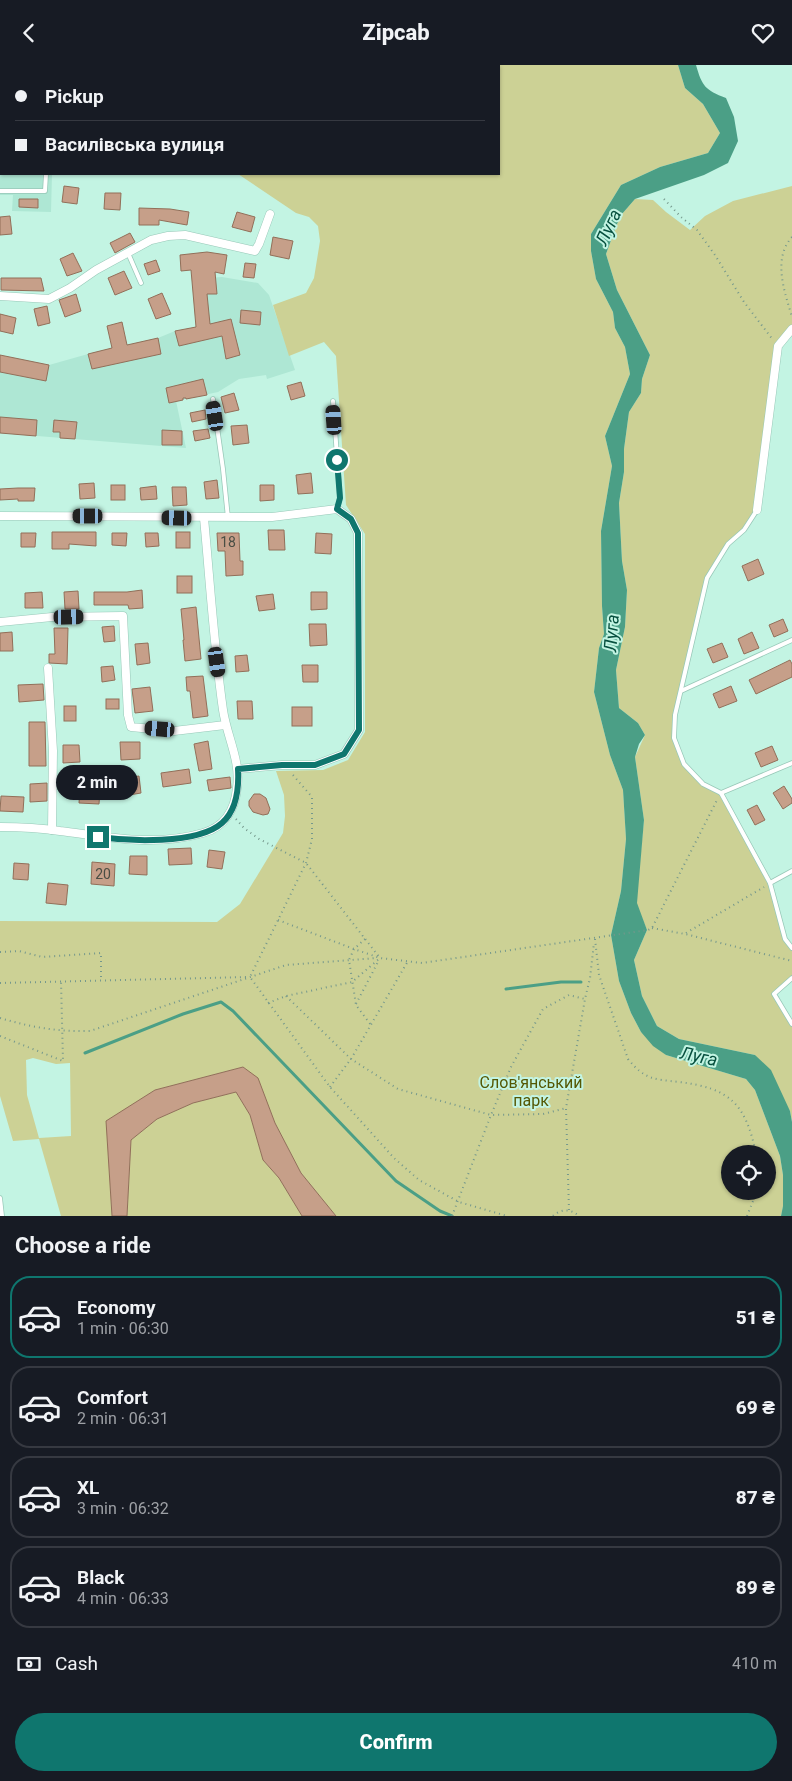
<!DOCTYPE html>
<html lang="en">
<head>
<meta charset="utf-8">
<style>
	:root { --surface:#171b24; --page:#20242c; --text:#f1f3f6; --muted:#9ea1a6; --line:#363941; --accent:#0f766e }
	body { margin:0; font-family:Roboto,sans-serif; background:var(--page); color:var(--text); height:100vh; display:flex; flex-direction:column; font-size:19px; white-space:nowrap }
	* { box-sizing:border-box; margin:0 }
	p { font-size:16px; color:var(--muted) }
	.icon { flex:none; width:28px; height:28px; fill:none; stroke:currentColor; stroke-width:2; stroke-linecap:round; stroke-linejoin:round }
	.map { position:relative; height:1151px; overflow:hidden }
	.details { display:flex; flex-direction:column; background:var(--surface); flex:1 }
	.details>* { flex:none }
	.top-card { position:absolute; left:0px; top:0px; width:500px; height:110px; box-shadow:0 1px 4px #0004; display:grid; align-content:center; height:110px; padding:0 15px; background:var(--surface) }
	.buttons { position:absolute; left:721px; top:1080px; display:grid; gap:10px }
	.buttons a { display:grid; place-items:center; width:55px; height:55px; border-radius:50%; background:var(--surface); box-shadow:0 1px 4px #0004; font-size:25px }
	.end { position:absolute; width:22px; height:22px; margin:-11px; border:6px solid #0f766e; background:#fff; box-shadow:0 0 0 2px #fff }
	.from { border-radius:50% }
	.bubble { position:absolute; height:35px; border-radius:18px; background:var(--surface); box-shadow:0 1px 4px #0004; font-size:16px; font-weight:800; line-height:35px; text-align:center }
	.car { position:absolute; width:15px; height:30px; margin:-15px -8px; border-radius:6px; box-shadow:0 0 4px 1px #0007; background:linear-gradient(#222 24%,#8ab4d8 0 40%,#222 0 76%,#8ab4d8 0 86%,#222 0) }
	.top-card b { display:flex; align-items:center; gap:18px; height:48px; font-size:19px }
	.top-card b+b { border-top:1px solid var(--line) }
	.top-card i { width:12px; height:12px; background:var(--text) }
	ul { padding:0; list-style:none }
	li { display:flex; align-items:center; gap:15px; height:82px; margin:0 10px 8px; padding:0 5px; border:2px solid var(--line); border-radius:20px }
	li div { flex:1 }
	li b { display:block; font-size:19px }
	li em { font-style:normal; font-weight:800 }
	li.current { border-color:var(--accent) }
	li>.icon { width:45px; height:45px; stroke-width:1.5 }
	h2 { padding:0 15px; font-size:22px; line-height:60px }
	.pay { display:flex; align-items:center; gap:12px; height:55px; padding:0 15px; font-size:19px }
	.pay p { margin-inline-start:auto }
	.button { display:flex; gap:10px; margin-top:auto; padding:10px 15px }
	.button a { flex:1; height:58px; border-radius:30px; background:var(--accent); color:#fff; font-size:20px; font-weight:800; line-height:58px; text-align:center }
	header { display:flex; justify-content:space-between; align-items:center; height:65px; padding:0 15px; background:var(--surface); font-size:22px; font-weight:800 }
	.map>svg:first-child { display:block }
	.built { fill:#aee7d4 }
	.green { fill:#ccd195; fill-rule:evenodd }
	.water { fill:#4b9f86 }
	.lines { fill:none; stroke-linecap:round; stroke-linejoin:round }
	.stream { stroke:#4b9f86; stroke-width:3 }
	.building { fill:#c69f89; stroke:#926f59 }
	.lane-casing { stroke:#98c8b8; stroke-width:5.5 }
	.street-casing { stroke:#98c8b8; stroke-width:9 }
	.path { stroke:#75988c; stroke-width:2; stroke-dasharray:1 4; stroke-linecap:butt }
	.lane { stroke:#fff; stroke-width:4 }
	.street { stroke:#fff; stroke-width:8 }
	.route { stroke:#0f766e; stroke-width:6 }
	.labels { text-anchor:middle; dominant-baseline:central; stroke-width:4; stroke-linejoin:round; paint-order:stroke }
	.number-label { font-size:14px; fill:#4a4e44 }
	.park-label { font-size:16px; fill:#545703; stroke:#c3f4e3 }
	.water-label { font-size:18px; font-style:italic; fill:#07503f; stroke:#c3f4e3 }
</style>
</head>
<body>
<header><svg class="icon" aria-label="back" viewBox="0 0 24 24"><path d="M15 5l-7 7 7 7"/></svg>Zipcab<svg class="icon" aria-label="heart" viewBox="0 0 24 24"><path d="M12 20l-8-8c-3-5 5-10 8-4 3-6 11-1 8 4z"/></svg></header>
<div class="map">
<svg width="792" height="1151" viewBox="0 0 792 1151">
	<rect width="100%" height="100%" fill="#c3f4e3"/>
	<g class="built">
		<polygon points="0,2 1,2 1,109 52,109 51,147 12,146 13,130 0,130"/>
		<polygon points="222,212 258,218 269,230 295,305 267,314 266,310 239,314 218,327 176,336 186,383 0,368 0,290 49,300 88,289 158,273 175,266 197,262 192,214"/>
	</g>
	<g class="green">
		<path d="M91,0H678L685,23L703,39L720,68L708,88L660,102L621,120L591,169V186L596,214L613,247L615,263L625,282L630,309L605,371L612,401L601,466L602,541L604,569L599,583L594,627L610,690L623,725L626,774L621,826L611,870L619,916L631,948L641,967L666,990L746,1014L755,1025L780,1091L783,1110V1141L781,1151H336L301,1108L275,1058L258,1014L243,1002L155,1025L107,1056L112,1151H61L39,1074L13,1076L0,1031V856L217,857L240,839L283,768L285,751L284,730L276,706L323,705L348,695L365,667V469L346,440L336,291L324,277L289,291L273,240L306,228L314,213L320,176L318,161L309,152L296,148L238,109H499V1ZM33,993L56,999L70,998L71,1071L39,1073L27,1030L26,995ZM730,1089H768V1126H730Z"/>
		<polygon points="792,121 792,264 778,281 757,445 744,465 728,479 707,513 675,650 674,673 684,699 703,719 721,728 770,818 785,874 792,883 792,913 774,929 792,959 792,1057 790,1046 755,990 679,974 657,961 642,931 634,895 647,865 636,838 644,755 635,692 645,670 638,658 619,643 616,605 625,562 627,525 622,496 619,438 624,407 624,384 629,347 641,328 642,314 650,290 617,225 606,189 617,159 622,149 635,134 653,135 666,147 690,165 705,151 733,136"/>
		<polygon points="236,1027 250,1050 263,1095 279,1113 302,1151 127,1151 131,1075 157,1054 193,1038"/>
	</g>
	<path class="water" d="M678,0H696C702,21 705,25 726,33L734,52L738,76L728,98L704,110L635,134L622,149L617,159L606,189L617,225L650,290L642,314L641,328L629,347L624,384V407L619,438L622,496L627,525L625,562L616,605L619,643L638,658L645,670L639,679L635,692L644,755L637,838L647,865L634,895L642,931L657,961L679,974L755,990L771,1005L790,1046L792,1057V1151H781L783,1141V1110L780,1091L755,1025L746,1014L666,990L653,981L641,967L631,948L619,916L611,870L621,826L626,774L623,725L610,690L594,627L599,583L604,569L602,541L601,466L612,401L605,371L630,309L625,282L615,263L613,247L596,214L591,186V169L621,120L660,102L708,88L720,68L703,39L685,23Z"/>
	<g class="lines">
		<g class="stream">
			<polyline points="506,924 561,917 581,917"/>
			<polyline points="85,988 183,949 221,937 233,946 396,1116 440,1146 452,1151"/>
		</g>
	</g>
	<g class="building">
		<polygon points="64,121 79,123 77,139 62,137"/>
		<polygon points="105,128 121,128 120,145 104,144"/>
		<polygon points="19,134 38,134 38,143 19,142"/>
		<polygon points="139,143 170,144 189,147 187,160 159,155 159,160 139,160"/>
		<polygon points="237,147 255,152 251,167 232,162"/>
		<polygon points="10,151 12,169 0,170 0,152"/>
		<polygon points="130,168 135,177 115,188 110,178"/>
		<polygon points="273,172 293,176 289,194 270,190"/>
		<polygon points="207,187 227,190 224,209 215,207 217,229 207,229 210,259 231,254 240,290 226,294 222,271 179,281 175,266 196,262 191,205 181,206 180,190"/>
		<polygon points="73,188 82,206 67,211 60,194"/>
		<polygon points="156,195 160,206 148,210 144,199"/>
		<polygon points="245,198 256,199 254,213 243,212"/>
		<polygon points="124,206 132,223 115,230 108,213"/>
		<polygon points="1,213 41,213 44,226 1,225"/>
		<polygon points="162,228 171,249 156,254 148,234"/>
		<polygon points="76,229 81,246 65,252 59,235"/>
		<polygon points="47,241 50,258 38,261 34,244"/>
		<polygon points="241,245 261,247 260,260 240,258"/>
		<polygon points="0,249 16,253 13,269 0,266"/>
		<polygon points="122,257 127,280 158,273 161,289 92,304 88,289 112,283 107,261"/>
		<polygon points="0,290 49,300 46,316 0,307"/>
		<polygon points="203,314 207,330 186,334 186,333 183,333 183,335 169,338 166,323"/>
		<polygon points="301,317 305,331 291,335 287,321"/>
		<polygon points="234,328 239,345 225,348 221,332"/>
		<polygon points="205,345 206,354 192,357 190,348"/>
		<polygon points="0,352 37,355 36,371 0,368"/>
		<polygon points="54,355 77,357 75,374 60,373 60,367 53,367"/>
		<polygon points="247,360 249,378 233,380 231,361"/>
		<polygon points="208,364 210,373 195,376 193,366"/>
		<polygon points="162,365 182,366 182,380 162,380"/>
		<polygon points="311,408 313,428 298,429 296,410"/>
		<polygon points="217,415 219,433 206,434 204,417"/>
		<polygon points="94,418 95,433 80,434 79,419"/>
		<rect x="111" y="420" width="14" height="15"/>
		<polygon points="260,420 274,420 274,435 260,436"/>
		<polygon points="156,421 157,434 141,435 140,423"/>
		<polygon points="172,422 186,422 187,440 173,441"/>
		<polygon points="18,423 35,423 34,436 18,436 18,434 0,435 0,424"/>
		<polygon points="268,465 284,465 285,485 269,485"/>
		<polygon points="52,467 96,467 96,481 69,479 69,484 52,484"/>
		<rect x="176" y="467" width="14" height="16"/>
		<polygon points="21,468 36,468 35,482 21,482"/>
		<polygon points="112,468 127,468 126,481 112,480"/>
		<polygon points="145,468 158,468 159,481 146,482"/>
		<polygon points="217,468 239,468 240,496 243,496 243,510 226,511 225,486 218,486"/>
		<polygon points="316,468 332,469 331,489 315,488"/>
		<polygon points="758,494 764,509 748,516 742,501"/>
		<rect x="177" y="511" width="15" height="17"/>
		<polygon points="142,525 143,543 129,544 128,540 94,540 94,527 127,527"/>
		<polygon points="78,526 79,544 65,544 64,527"/>
		<polygon points="42,527 43,543 25,543 25,528"/>
		<polygon points="311,527 327,527 327,544 311,545"/>
		<polygon points="273,529 275,544 259,546 256,531"/>
		<polygon points="196,542 201,594 185,596 183,575 184,575 181,544"/>
		<polygon points="783,554 788,566 774,572 769,560"/>
		<polygon points="309,559 326,559 327,580 310,581"/>
		<polygon points="114,561 115,576 104,577 102,562"/>
		<polygon points="54,563 68,563 67,599 49,598 49,589 55,589"/>
		<polygon points="12,567 13,586 0,586 0,568"/>
		<polygon points="752,567 759,583 744,589 738,574"/>
		<polygon points="148,578 150,598 137,600 135,579"/>
		<polygon points="722,578 728,592 713,598 707,584"/>
		<polygon points="247,590 249,606 236,607 235,591"/>
		<polygon points="790,595 792,599 792,612 756,629 749,615"/>
		<polygon points="302,600 318,600 318,617 303,617"/>
		<polygon points="113,601 115,615 102,617 101,602"/>
		<polygon points="203,611 208,651 193,653 190,626 187,626 186,612"/>
		<polygon points="43,619 44,635 19,637 18,620"/>
		<polygon points="731,621 737,636 719,643 713,629"/>
		<polygon points="150,622 153,646 135,648 132,624"/>
		<rect x="106" y="634" width="13" height="10"/>
		<polygon points="237,636 252,636 253,654 238,654"/>
		<rect x="64" y="641" width="12" height="15"/>
		<rect x="292" y="642" width="20" height="19"/>
		<polygon points="29,657 45,657 46,701 29,701"/>
		<polygon points="208,676 212,704 199,706 194,679"/>
		<polygon points="120,677 140,677 140,694 121,695"/>
		<polygon points="63,680 79,680 80,697 63,698"/>
		<polygon points="772,681 778,695 761,702 755,688"/>
		<polygon points="189,704 191,718 163,722 161,708"/>
		<polygon points="139,711 141,728 123,731 120,714"/>
		<polygon points="230,712 231,723 209,726 207,715"/>
		<polygon points="47,718 47,736 30,737 30,719"/>
		<polygon points="784,721 792,734 792,738 783,744 773,728"/>
		<polygon points="80,723 100,724 99,739 79,738"/>
		<polygon points="254,729 260,729 266,733 270,744 268,749 263,750 253,747 249,741 249,736"/>
		<polygon points="1,731 24,732 23,747 0,746"/>
		<polygon points="757,740 765,755 755,760 747,745"/>
		<polygon points="191,783 192,799 169,800 168,784"/>
		<polygon points="209,785 225,787 222,804 207,802"/>
		<polygon points="130,791 147,791 147,810 129,809"/>
		<polygon points="92,797 115,799 114,821 91,819"/>
		<polygon points="14,798 29,799 28,815 13,814"/>
		<polygon points="48,818 68,820 66,840 46,838"/>
		<polygon points="243,1002 258,1013 275,1058 301,1108 336,1151 302,1151 279,1113 263,1095 250,1050 236,1027 193,1038 157,1054 131,1075 127,1151 112,1151 106,1056 155,1025"/>
	</g>
	<g class="lines">
		<defs>
			<g id="lane">
				<polyline points="0,126 45,126 46,109"/>
				<polyline points="128,188 141,218"/>
				<polyline points="213,334 223,404 228,453"/>
				<polyline points="333,336 340,433 337,444"/>
				<polyline points="757,445 744,465 728,479 707,513 675,650 674,673 684,699 703,719 721,728 770,818 785,874 792,883"/>
				<polyline points="681,626 792,575"/>
				<polyline points="721,728 792,698"/>
				<polyline points="770,818 792,806"/>
				<polyline points="792,913 774,929 792,959"/>
				<polyline points="0,1133 2,1151"/>
			</g>
			<g id="street">
				<polyline points="0,231 49,234 70,223 96,205 151,175 168,171 185,170 255,186 259,179 270,149"/>
				<polyline points="757,445 778,281 792,264"/>
				<polyline points="0,451 272,452 337,444 351,454 358,468 359,665 344,689 315,700 282,700 238,704"/>
				<polyline points="0,557 52,552 123,551 128,650 131,662 174,666 225,660"/>
				<polyline points="48,603 53,686 52,765"/>
				<path d="M0,762C20,762 40,763 60,766C109,772 154,782 203,768C225,762 235,744 237,723C241,696 227,672 223,645C214,582 210,517 204,453"/>
			</g>
		</defs>
		<use href="#lane" class="lane-casing"/>
		<use href="#street" class="street-casing"/>
		<g class="path">
			<polyline points="664,134 681,152 697,165 715,190 744,237 773,275"/>
			<path d="M792,172C772,194 785,228 792,252"/>
			<polyline points="293,710 312,732 312,774 306,798 250,912 330,1022 394,1093 419,1115 459,1137 507,1151"/>
			<polyline points="236,754 244,763 259,774 306,798 380,893"/>
			<polyline points="278,855 354,884 380,893 422,898 648,865 652,863 717,735"/>
			<polyline points="652,863 685,869 792,896"/>
			<polyline points="686,868 764,822"/>
			<polyline points="365,874 354,884 349,895 356,940 371,960"/>
			<path d="M595,874L599,910L628,994C645,1015 654,1014 679,1017C730,1023 746,1039 756,1089"/>
			<polyline points="0,887 19,886 42,892 101,888 101,915"/>
			<polyline points="0,918 248,912"/>
			<polyline points="286,931 351,994 398,1024 491,1050 543,1049 566,1043"/>
			<polyline points="268,938 286,931 352,917 380,893"/>
			<polyline points="356,939 379,895"/>
			<path d="M0,953C30,962 58,967 90,966L286,900L377,893"/>
			<polyline points="0,971 63,996 61,916"/>
			<polyline points="330,1022 351,994 408,896"/>
			<polyline points="569,1145 566,1043 585,934 590,913 594,878"/>
			<polyline points="452,1151 491,1050 511,1002 543,944 569,930 585,934"/>
			<path d="M553,1151C562,1143 571,1144 579,1151"/>
			<polyline points="747,1151 757,1126"/>
		</g>
		<use href="#lane" class="lane"/>
		<use href="#street" class="street"/>
	</g>
	<g class="lines">
		<path class="route" d="M98,772C128,776 197,780 222,758C237,745 239,722 238,704L282,700H315L344,689L359,665L358,468L351,454L337,444L340,433L337,395"/>
	</g>
	<g class="labels">
		<g class="number-label">
			<text x="228" y="477">18</text>
			<text x="103" y="809">20</text>
		</g>
		<g class="park-label">
			<text x="531" y="1017">Слов'янський<tspan x="531" dy="18">парк</tspan></text>
		</g>
		<g class="water-label">
			<text transform="translate(608 162) rotate(-65)">Луга</text>
			<text transform="translate(611 568) rotate(-86)">Луга</text>
			<text transform="translate(699 991) rotate(12)">Луга</text>
		</g>
	</g>
</svg>
<div class="buttons">
<a><svg class="icon" aria-label="locate" viewBox="0 0 24 24"><circle cx="12" cy="12" r="6"/><path d="M12 2v4M12 18v4M2 12h4M18 12h4"/></svg></a>
</div>
<i class="end from" style="left:337px;top:395px"></i>
<i class="end" style="left:98px;top:772px"></i>
<div class="bubble" style="left:56px;top:700px;width:82px">2 min</div>
<i class="car" style="left:215px;top:351px;rotate:351deg"></i>
<i class="car" style="left:334px;top:355px;rotate:356deg"></i>
<i class="car" style="left:88px;top:451px;rotate:270deg"></i>
<i class="car" style="left:177px;top:453px;rotate:271deg"></i>
<i class="car" style="left:69px;top:552px;rotate:89deg"></i>
<i class="car" style="left:217px;top:597px;rotate:172deg"></i>
<i class="car" style="left:160px;top:664px;rotate:275deg"></i>
<div class="top-card">
<b><i class="from"></i>Pickup</b>
<b><i></i>Василівська вулиця</b>
</div>
</div>
<section class="details">
<h2>Choose a ride</h2>
<ul>
<li class="current"><svg class="icon" aria-label="car" viewBox="0 0 24 24"><path d="M5 17H2v-5l4-1 3-4h7l3 4 3 1v5h-3M9 17h6M6 11h13"/><circle cx="7" cy="17" r="2"/><circle cx="17" cy="17" r="2"/></svg><div><b>Economy</b><p>1 min · 06:30</p></div><em>51 ₴</em></li>
<li><svg class="icon" aria-label="car" viewBox="0 0 24 24"><path d="M5 17H2v-5l4-1 3-4h7l3 4 3 1v5h-3M9 17h6M6 11h13"/><circle cx="7" cy="17" r="2"/><circle cx="17" cy="17" r="2"/></svg><div><b>Comfort</b><p>2 min · 06:31</p></div><em>69 ₴</em></li>
<li><svg class="icon" aria-label="car" viewBox="0 0 24 24"><path d="M5 17H2v-5l4-1 3-4h7l3 4 3 1v5h-3M9 17h6M6 11h13"/><circle cx="7" cy="17" r="2"/><circle cx="17" cy="17" r="2"/></svg><div><b>XL</b><p>3 min · 06:32</p></div><em>87 ₴</em></li>
<li><svg class="icon" aria-label="car" viewBox="0 0 24 24"><path d="M5 17H2v-5l4-1 3-4h7l3 4 3 1v5h-3M9 17h6M6 11h13"/><circle cx="7" cy="17" r="2"/><circle cx="17" cy="17" r="2"/></svg><div><b>Black</b><p>4 min · 06:33</p></div><em>89 ₴</em></li>
</ul>
<div class="pay"><svg class="icon" aria-label="cash" viewBox="0 0 24 24"><path d="M3 7h18v10H3z"/><circle cx="12" cy="12" r="2"/></svg>Cash<p>410 m</p></div>
<div class="button"><a>Confirm</a></div>
</section>
</body>
</html>
